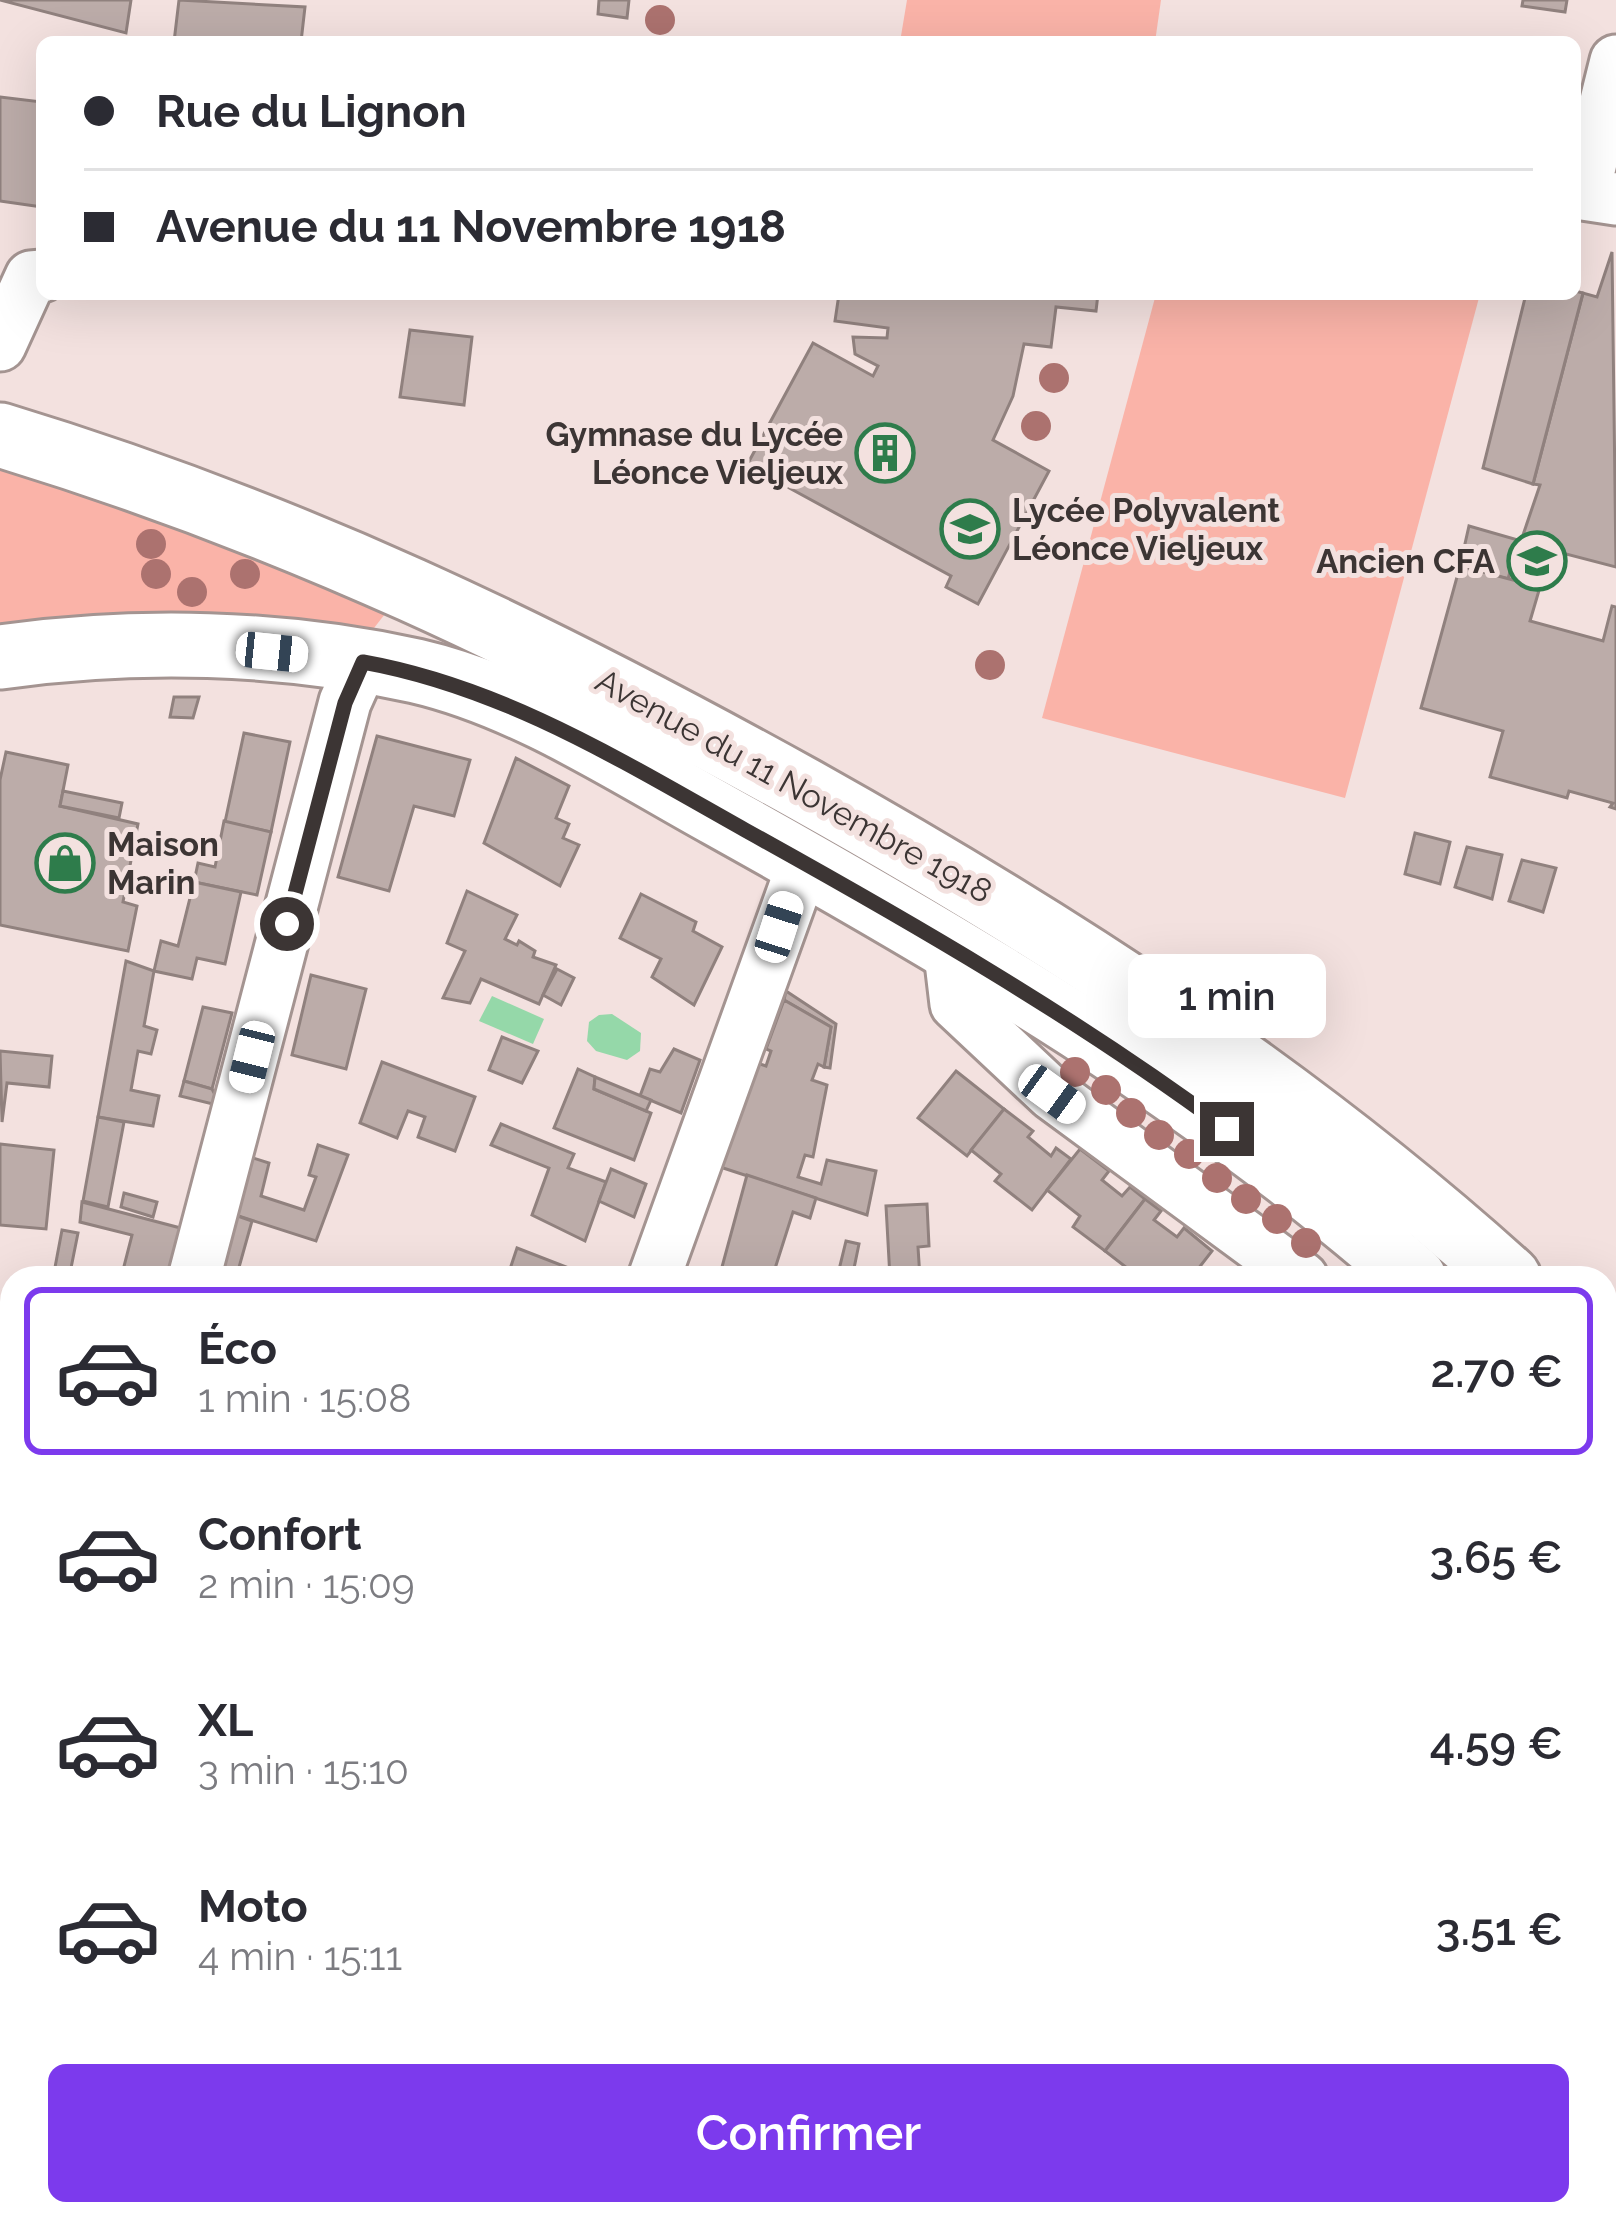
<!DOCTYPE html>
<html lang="fr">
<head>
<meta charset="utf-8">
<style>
	:root { --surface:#fff; --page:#f2f2f3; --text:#2b2b33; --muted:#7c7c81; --line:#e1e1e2; --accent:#7c3aed }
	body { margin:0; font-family:Raleway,sans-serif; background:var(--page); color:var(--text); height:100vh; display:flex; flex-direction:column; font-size:45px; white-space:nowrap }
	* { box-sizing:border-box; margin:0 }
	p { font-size:39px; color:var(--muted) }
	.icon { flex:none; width:66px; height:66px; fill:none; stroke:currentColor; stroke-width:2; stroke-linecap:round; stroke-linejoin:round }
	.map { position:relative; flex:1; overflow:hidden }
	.side { position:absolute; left:0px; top:1266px; width:1617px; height:960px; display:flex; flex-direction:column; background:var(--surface); border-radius:36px 36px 0 0; box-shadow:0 12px 48px #0002 }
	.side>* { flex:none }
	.hud { position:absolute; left:36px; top:36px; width:1545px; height:264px; border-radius:18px; box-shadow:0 12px 48px #0002; display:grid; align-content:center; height:264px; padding:0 48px; background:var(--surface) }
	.end { position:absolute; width:54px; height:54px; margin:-27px; border:15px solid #3c3534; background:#fff; box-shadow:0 0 0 6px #fff }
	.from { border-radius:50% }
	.bubble { position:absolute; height:84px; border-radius:18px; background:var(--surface); box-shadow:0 12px 48px #0002; font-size:39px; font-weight:600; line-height:84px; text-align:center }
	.car { position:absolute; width:36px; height:72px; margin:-36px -18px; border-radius:15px; box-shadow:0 0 9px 3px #0007; background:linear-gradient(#fff 24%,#345 0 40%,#fff 0 76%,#345 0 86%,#fff 0) }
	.hud b { display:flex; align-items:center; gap:42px; height:114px; font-size:45px }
	.hud b+b { border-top:3px solid var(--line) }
	.hud i { width:30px; height:30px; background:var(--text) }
	ul { padding:21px 0 0; list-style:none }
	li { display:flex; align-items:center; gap:36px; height:168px; margin:0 24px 18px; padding:0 24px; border:6px solid transparent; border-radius:18px }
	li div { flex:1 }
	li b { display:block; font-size:45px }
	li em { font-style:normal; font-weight:600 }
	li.current { border-color:var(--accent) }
	li>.icon { width:108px; height:108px; stroke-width:1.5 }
	.cta { display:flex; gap:24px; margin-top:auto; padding:24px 48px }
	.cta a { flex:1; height:138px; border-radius:18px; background:var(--accent); color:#fff; font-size:48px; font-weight:600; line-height:138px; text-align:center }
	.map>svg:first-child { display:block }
	.green { fill:#fab3a8 }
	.water { fill:#95d8a9 }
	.building { fill:#bcaca9; stroke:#90817e; stroke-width:3 }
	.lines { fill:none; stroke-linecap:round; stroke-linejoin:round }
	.minor-casing { stroke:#a49491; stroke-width:57 }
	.major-casing { stroke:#a49491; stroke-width:69 }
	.minor { stroke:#fff; stroke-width:51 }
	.major { stroke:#fff; stroke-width:63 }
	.tree { fill:#ac726f }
	.route { stroke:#3c3534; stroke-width:15 }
	.labels { text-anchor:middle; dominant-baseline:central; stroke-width:10; stroke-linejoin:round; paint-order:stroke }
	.poi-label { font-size:33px; font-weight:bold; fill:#3c3534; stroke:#f3e1df; text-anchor:end }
	.street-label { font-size:33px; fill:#3c3534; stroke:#f3e1df }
</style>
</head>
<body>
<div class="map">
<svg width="1616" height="2226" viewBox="0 0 1616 2226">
	<rect width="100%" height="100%" fill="#f3e1df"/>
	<g class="green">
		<polygon points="907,0 1161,0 1155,42 900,42"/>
		<polygon points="1156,294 1480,294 1345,798 1042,718"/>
		<polygon points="0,440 406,587 360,646 0,634"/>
	</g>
	<g class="water">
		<polygon points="492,996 544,1019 533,1044 479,1021"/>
		<polygon points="612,1014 641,1033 640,1051 627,1060 596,1051 587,1041 589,1022 599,1015"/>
	</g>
	<g class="building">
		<polygon points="0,0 131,0 126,33"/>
		<polygon points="179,0 305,7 301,42 174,42"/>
		<polygon points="599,0 629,0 627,18 598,14"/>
		<polygon points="1523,0 1567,0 1565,12 1522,6"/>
		<polygon points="0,97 42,102 42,207 0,201"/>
		<polygon points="1612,252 1616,567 1551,550 1540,587 1508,579 1540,485 1533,484 1583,293 1597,297"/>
		<polygon points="1575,291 1583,293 1533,484 1483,468 1526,294"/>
		<polygon points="839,294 1098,294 1096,311 1056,307 1051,347 1024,344 1013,396 993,440 1049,471 978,604 946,587 951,576 747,465 813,343 873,376 878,366 855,354 853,337 887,338 888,328 835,321"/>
		<polygon points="410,330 472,337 464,405 400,397"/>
		<polygon points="1469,526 1518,540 1508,579 1460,566"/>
		<polygon points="1460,566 1540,587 1530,621 1603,641 1612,606 1616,607 1616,809 1610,807 1613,803 1569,791 1567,798 1490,777 1503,731 1421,708"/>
		<polygon points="174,697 199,697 193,718 170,717"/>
		<polygon points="244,733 290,742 271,832 225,822"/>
		<polygon points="377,736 470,760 454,816 414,806 389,891 338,877"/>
		<polygon points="6,752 68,765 60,806 138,824 123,902 137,906 128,951 0,925 0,780"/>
		<polygon points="516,758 569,786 556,818 569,824 563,838 579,845 560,886 484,843"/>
		<polygon points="63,791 122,803 119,818 60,806"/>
		<polygon points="224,821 271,832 257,895 194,882 198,863 215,867"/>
		<polygon points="1415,833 1450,842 1440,884 1405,874"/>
		<polygon points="1467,847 1502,855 1492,899 1455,887"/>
		<polygon points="1522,860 1556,868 1543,912 1509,901"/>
		<polygon points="194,882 241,892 225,964 197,958 192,979 154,971 161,941 178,946"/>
		<polygon points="467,891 517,915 505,939 517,945 519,941 535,951 533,957 556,965 539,1004 481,979 470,1003 443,998 465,951 447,943"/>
		<polygon points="641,894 696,922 693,931 722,947 694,1005 652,977 661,959 620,938"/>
		<polygon points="126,961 154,971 144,1026 157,1030 151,1054 138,1051 131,1090 159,1096 153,1126 98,1117"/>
		<polygon points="557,969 574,978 561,1005 543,995"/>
		<polygon points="311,975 366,989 346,1069 292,1055"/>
		<polygon points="786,991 836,1024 830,1068 824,1067 831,1027 784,1000"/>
		<polygon points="784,1000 831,1027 824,1067 818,1064 812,1080 827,1085 813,1157 805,1155 798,1177 821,1184 827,1160 876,1171 867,1215 714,1165 752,1061 766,1066 771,1051 766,1049"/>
		<polygon points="203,1007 232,1013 212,1089 184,1081"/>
		<polygon points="502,1037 538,1051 522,1083 489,1070"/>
		<polygon points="674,1049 700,1060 681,1113 640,1096 650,1069 660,1072"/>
		<polygon points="0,1051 52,1056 49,1087 7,1083 2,1122"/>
		<polygon points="382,1062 475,1097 455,1151 418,1137 425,1117 408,1111 397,1138 360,1123"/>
		<polygon points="578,1069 595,1077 594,1089 651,1113 634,1160 554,1128"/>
		<polygon points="956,1071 1004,1109 967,1156 918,1118"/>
		<polygon points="595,1077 651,1100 646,1111 594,1089"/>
		<polygon points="184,1081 212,1089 221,1106 180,1096"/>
		<polygon points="1004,1109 1033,1131 1028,1137 1051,1156 1056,1148 1071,1159 1032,1210 995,1181 1001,1174 971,1150"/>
		<polygon points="98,1117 124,1122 108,1207 83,1201"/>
		<polygon points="501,1124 574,1154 568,1168 606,1182 585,1241 532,1215 549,1168 491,1145"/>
		<polygon points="0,1144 54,1150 46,1229 0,1225"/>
		<polygon points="318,1145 348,1155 316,1241 229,1213 244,1155 269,1163 261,1196 304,1210 316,1177 309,1175"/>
		<polygon points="1080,1149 1109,1171 1102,1180 1122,1196 1130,1187 1145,1199 1105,1251 1073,1227 1080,1216 1047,1190"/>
		<polygon points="611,1169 646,1184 634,1217 599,1201"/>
		<polygon points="747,1175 816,1198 810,1218 793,1212 772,1278 719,1278"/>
		<polygon points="124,1193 157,1202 153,1217 121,1207"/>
		<polygon points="1145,1199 1161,1211 1154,1220 1177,1237 1184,1228 1212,1251 1191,1278 1140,1278 1105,1251"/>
		<polygon points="82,1202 188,1230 177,1245 168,1278 121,1278 132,1235 80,1222"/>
		<polygon points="927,1204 929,1246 918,1247 920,1278 890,1278 886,1206"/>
		<polygon points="229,1213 252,1221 236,1278 212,1278"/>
		<polygon points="62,1230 78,1233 69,1278 53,1278"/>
		<polygon points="846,1241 859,1244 852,1278 837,1278"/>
		<polygon points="517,1248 592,1277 592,1278 507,1278"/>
		<polygon points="1605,1558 1616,1569 1616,1617 1605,1627"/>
		<polygon points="12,1600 12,1696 0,1698 0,1678"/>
		<polygon points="12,1823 12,1854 0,1855 0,1824"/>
		<polygon points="1616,1831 1616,1869 1605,1876 1605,1838"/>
		<polygon points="1616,1995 1616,2053 1612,2055 1605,2042 1605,2001"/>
		<polygon points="1616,2119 1614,2182 1605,2187 1605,2125"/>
		<polygon points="80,2214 164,2214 165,2220 80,2221"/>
		<polygon points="318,2214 375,2214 375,2226 283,2226 283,2217"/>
		<rect x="1067" y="2214" width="85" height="12"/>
		<polygon points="247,2218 247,2226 80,2226 80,2221"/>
	</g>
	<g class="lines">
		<defs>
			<g id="minor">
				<polyline points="1616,61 1583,194 1616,199"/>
				<polyline points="0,345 31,277 42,276"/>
				<polyline points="949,945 956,1004 1052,1094 1302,1278"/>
				<polyline points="194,1278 345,702 363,662"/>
				<polyline points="654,1278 804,862"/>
				<polyline points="0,2065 12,2063"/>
				<polyline points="1605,2100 1616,2093"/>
				<polyline points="265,2214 266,2226"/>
				<polyline points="715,2214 715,2226"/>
				<polyline points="1203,2214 1208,2226"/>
				<polyline points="1329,2214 1411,2214"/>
				<polyline points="1549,2214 1555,2226"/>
			</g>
			<g id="major">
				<path d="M0,435C293,524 536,641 803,789C1055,930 1294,1084 1509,1278"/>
				<path d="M0,657C136,638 281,641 416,671C524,696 623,762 719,815C963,951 1204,1092 1414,1278"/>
				<polyline points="1605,1368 1616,1378"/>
				<polyline points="1605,1452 1616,1463"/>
			</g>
		</defs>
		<use href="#minor" class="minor-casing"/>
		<use href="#major" class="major-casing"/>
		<use href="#minor" class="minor"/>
		<use href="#major" class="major"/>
	</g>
	<g class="tree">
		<circle cx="660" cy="20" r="15"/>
		<circle cx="1054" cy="378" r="15"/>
		<circle cx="1036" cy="426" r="15"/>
		<circle cx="151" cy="544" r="15"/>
		<circle cx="156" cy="574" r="15"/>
		<circle cx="245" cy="574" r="15"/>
		<circle cx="192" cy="592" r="15"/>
		<circle cx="990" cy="665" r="15"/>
		<circle cx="1075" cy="1072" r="15"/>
		<circle cx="1106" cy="1090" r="15"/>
		<circle cx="1131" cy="1113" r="15"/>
		<circle cx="1159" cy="1135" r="15"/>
		<circle cx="1189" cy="1154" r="15"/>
		<circle cx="1217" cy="1178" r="15"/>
		<circle cx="1246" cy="1199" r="15"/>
		<circle cx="1277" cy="1219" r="15"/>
		<circle cx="1306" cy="1243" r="15"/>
	</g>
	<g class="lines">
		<path class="route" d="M287,924L345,703L363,662C503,687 622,761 745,830C911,922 1074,1016 1227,1129"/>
	</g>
	<defs>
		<symbol id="building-ring" viewBox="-11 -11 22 22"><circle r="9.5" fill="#f3e1df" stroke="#2e7c4b" stroke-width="1.5"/><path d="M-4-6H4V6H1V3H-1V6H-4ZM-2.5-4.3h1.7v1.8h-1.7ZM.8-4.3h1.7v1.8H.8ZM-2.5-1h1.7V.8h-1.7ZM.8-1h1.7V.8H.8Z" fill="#2e7c4b"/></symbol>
		<symbol id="school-ring" viewBox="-11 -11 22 22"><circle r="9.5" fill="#f3e1df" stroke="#2e7c4b" stroke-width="1.5"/><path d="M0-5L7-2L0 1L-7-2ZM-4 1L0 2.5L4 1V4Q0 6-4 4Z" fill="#2e7c4b"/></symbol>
		<symbol id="shop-ring" viewBox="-11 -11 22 22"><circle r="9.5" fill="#f3e1df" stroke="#2e7c4b" stroke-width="1.5"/><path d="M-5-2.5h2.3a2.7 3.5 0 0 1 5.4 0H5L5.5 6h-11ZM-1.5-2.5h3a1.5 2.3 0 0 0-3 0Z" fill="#2e7c4b"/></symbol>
	</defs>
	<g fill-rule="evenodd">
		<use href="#building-ring" x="852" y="420" width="66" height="66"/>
		<use href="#school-ring" x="937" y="496" width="66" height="66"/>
		<use href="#school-ring" x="1504" y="528" width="66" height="66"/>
		<use href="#shop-ring" x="32" y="830" width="66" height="66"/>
	</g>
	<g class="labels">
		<g class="poi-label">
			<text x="843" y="434">Gymnase du Lycée<tspan x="843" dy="38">Léonce Vieljeux</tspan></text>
			<text x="1012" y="510" text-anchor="start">Lycée Polyvalent<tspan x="1012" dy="38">Léonce Vieljeux</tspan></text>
			<text x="1495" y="561">Ancien CFA</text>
			<text x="107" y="844" text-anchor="start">Maison<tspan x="107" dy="38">Marin</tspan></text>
		</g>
		<g class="street-label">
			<text transform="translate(794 786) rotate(29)">Avenue du 11 Novembre 1918</text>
		</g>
	</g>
</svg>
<i class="end from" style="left:287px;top:924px"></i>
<i class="end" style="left:1227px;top:1129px"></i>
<div class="bubble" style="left:1128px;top:954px;width:198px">1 min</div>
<i class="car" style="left:272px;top:652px;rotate:96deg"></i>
<i class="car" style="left:779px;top:927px;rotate:18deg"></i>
<i class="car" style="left:252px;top:1057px;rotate:194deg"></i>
<i class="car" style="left:1052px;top:1094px;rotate:126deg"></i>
<div class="hud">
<b><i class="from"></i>Rue du Lignon</b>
<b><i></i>Avenue du 11 Novembre 1918</b>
</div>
<section class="side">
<ul>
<li class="current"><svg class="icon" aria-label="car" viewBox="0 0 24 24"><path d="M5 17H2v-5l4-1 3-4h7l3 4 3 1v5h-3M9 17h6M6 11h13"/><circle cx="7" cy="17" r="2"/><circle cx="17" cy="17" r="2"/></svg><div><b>Éco</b><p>1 min · 15:08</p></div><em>2.70 €</em></li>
<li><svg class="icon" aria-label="car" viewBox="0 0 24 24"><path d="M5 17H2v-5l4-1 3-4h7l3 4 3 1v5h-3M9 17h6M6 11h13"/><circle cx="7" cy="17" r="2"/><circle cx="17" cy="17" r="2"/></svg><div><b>Confort</b><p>2 min · 15:09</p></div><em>3.65 €</em></li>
<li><svg class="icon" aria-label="car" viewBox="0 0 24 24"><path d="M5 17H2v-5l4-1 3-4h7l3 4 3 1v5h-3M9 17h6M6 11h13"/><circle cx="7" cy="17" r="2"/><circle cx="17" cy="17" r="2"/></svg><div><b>XL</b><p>3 min · 15:10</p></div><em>4.59 €</em></li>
<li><svg class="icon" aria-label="car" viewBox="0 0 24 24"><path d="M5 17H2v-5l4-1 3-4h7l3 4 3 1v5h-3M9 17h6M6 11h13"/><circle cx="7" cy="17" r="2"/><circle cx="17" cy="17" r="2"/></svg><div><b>Moto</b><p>4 min · 15:11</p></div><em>3.51 €</em></li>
</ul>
<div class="cta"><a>Confirmer</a></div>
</section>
</div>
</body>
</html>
